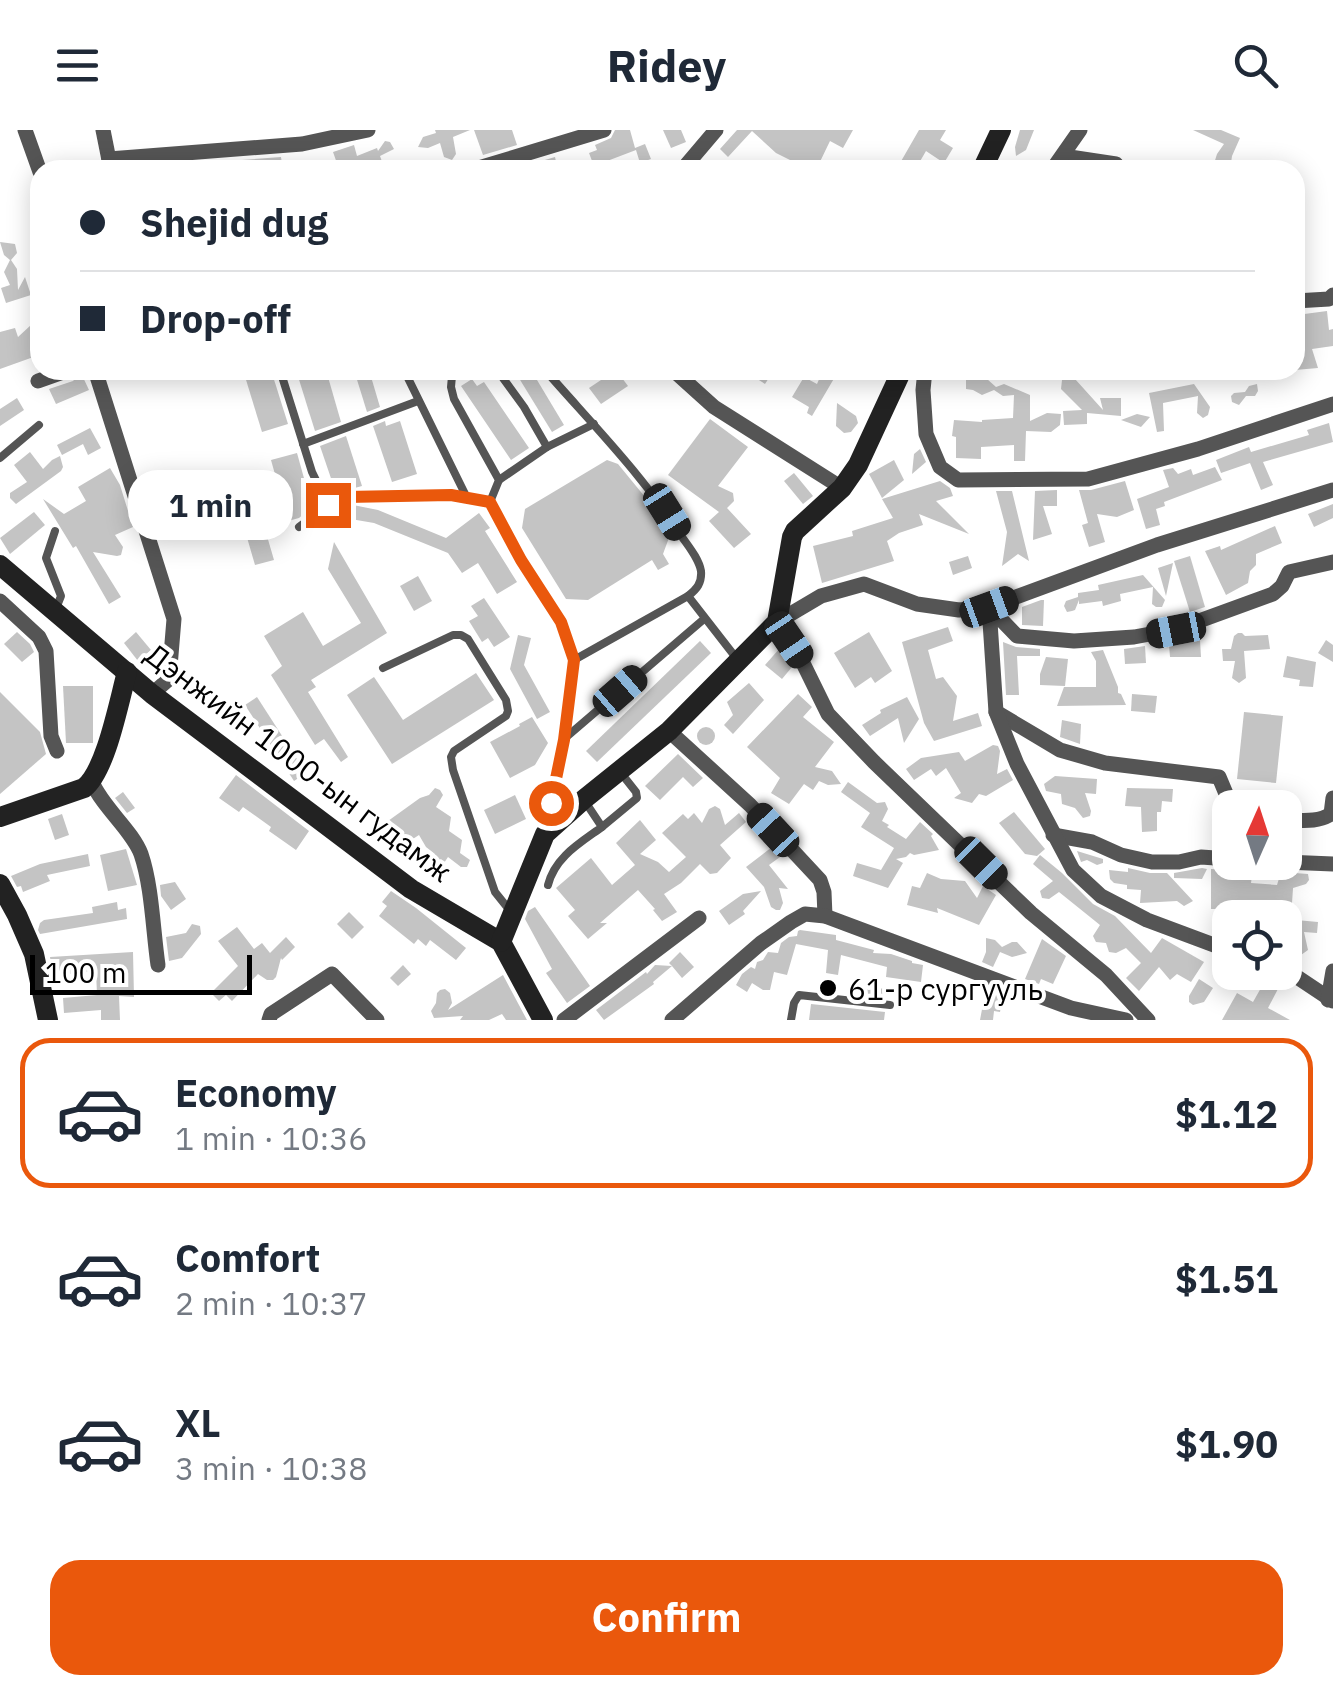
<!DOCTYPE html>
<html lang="en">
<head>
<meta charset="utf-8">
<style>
	:root { --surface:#fff; --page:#f2f2f3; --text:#1f2937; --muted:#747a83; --line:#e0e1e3; --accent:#ea580c }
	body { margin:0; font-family:"IBM Plex Sans",sans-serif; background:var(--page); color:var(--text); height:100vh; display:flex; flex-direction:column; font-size:38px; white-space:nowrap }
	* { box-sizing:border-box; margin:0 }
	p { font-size:32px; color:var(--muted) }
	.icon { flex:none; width:55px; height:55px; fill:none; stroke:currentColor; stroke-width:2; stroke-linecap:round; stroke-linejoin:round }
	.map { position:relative; height:890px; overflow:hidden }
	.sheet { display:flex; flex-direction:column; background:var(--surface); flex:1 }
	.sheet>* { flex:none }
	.hud { position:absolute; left:30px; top:30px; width:1275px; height:220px; border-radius:30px; box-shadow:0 5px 25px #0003; display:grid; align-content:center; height:220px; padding:0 50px; background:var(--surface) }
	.needle { width:65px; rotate:3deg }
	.fabs { position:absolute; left:1212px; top:660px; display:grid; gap:20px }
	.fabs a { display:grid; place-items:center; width:90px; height:90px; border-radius:20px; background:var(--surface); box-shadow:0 5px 25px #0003; font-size:50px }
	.scale { position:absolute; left:30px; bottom:25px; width:222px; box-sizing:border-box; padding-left:10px; border:5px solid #000; border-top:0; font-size:28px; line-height:35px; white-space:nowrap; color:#000; -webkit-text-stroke:8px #fff; paint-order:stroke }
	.end { position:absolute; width:45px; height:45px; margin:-22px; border:12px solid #ea580c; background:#fff; box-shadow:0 0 0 5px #fff }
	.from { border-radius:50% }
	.bubble { position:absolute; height:70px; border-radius:30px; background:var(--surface); box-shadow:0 5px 25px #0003; font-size:32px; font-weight:700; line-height:70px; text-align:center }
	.car { position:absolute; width:30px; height:60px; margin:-30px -15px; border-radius:12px; box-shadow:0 0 8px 2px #0007; background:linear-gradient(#222 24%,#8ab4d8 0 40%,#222 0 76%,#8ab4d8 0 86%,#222 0) }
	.hud b { display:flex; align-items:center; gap:35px; height:95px; font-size:38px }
	.hud b+b { border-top:2px solid var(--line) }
	.hud i { width:25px; height:25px; background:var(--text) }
	ul { padding:18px 0 0; list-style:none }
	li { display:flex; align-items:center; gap:30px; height:150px; margin:0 20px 15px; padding:0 30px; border:5px solid transparent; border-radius:30px }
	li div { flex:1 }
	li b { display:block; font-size:38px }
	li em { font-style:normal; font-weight:700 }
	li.active { border-color:var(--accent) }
	li>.icon { width:90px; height:90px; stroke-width:1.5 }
	.primary-button { display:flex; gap:20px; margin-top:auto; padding:20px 50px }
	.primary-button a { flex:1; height:115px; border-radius:30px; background:var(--accent); color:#fff; font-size:40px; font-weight:700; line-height:115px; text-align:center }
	header { display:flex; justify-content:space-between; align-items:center; height:130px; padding:0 50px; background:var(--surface); font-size:45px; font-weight:700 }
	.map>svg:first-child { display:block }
	.building { fill:#c4c4c4 }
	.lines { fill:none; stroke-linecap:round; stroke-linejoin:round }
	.lane { stroke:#555; stroke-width:8 }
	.street { stroke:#555; stroke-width:15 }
	.secondary { stroke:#222; stroke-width:20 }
	.route { stroke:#ea580c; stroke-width:12 }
	.poi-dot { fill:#000; stroke:#fff; stroke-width:4 }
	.labels { text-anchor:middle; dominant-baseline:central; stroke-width:8; stroke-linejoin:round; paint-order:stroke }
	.street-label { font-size:30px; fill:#000; stroke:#fff }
	.poi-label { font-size:30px; fill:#000; stroke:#fff; text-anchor:start }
</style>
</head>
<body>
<header><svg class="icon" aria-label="menu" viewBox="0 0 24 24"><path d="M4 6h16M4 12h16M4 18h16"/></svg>Ridey<svg class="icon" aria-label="search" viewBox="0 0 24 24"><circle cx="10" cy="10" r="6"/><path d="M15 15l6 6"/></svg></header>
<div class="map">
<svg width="1333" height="890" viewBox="0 0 1333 890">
	<rect width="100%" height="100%" fill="#fff"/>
	<g class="building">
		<polygon points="435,0 470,0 453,7 456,24 452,30 444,27 440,13 428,18 418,17 423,7 436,3"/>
		<polygon points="474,0 512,0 517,15 483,25"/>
		<polygon points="615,0 630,0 635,18 645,14 651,29 640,33 636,20 594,36 589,23 597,20 595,15 611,8"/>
		<polygon points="663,0 681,0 686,12 671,18"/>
		<polygon points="737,0 853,0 843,18 830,11 816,40 802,32 800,35 776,23 752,1 728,27 720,19"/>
		<polygon points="919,0 946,0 940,10 953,18 944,33 926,21 915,40 896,40"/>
		<polygon points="1020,0 1034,0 1026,20 1016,26 1015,17"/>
		<polygon points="1193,0 1221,0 1240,8 1232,26 1230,40 1212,40 1217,24 1224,14"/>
		<polygon points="385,11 390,12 394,19 380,26 385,40 353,40 352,35 339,39 333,22 354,15 357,26 377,18 378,21"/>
		<polygon points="281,27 283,40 228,40 228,31"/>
		<polygon points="555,27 558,40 511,40"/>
		<polygon points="0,112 15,114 17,123 11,130 17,139 18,160 25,147 31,165 6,173 1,158 10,155 4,142 10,130 4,125"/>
		<polygon points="1327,181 1329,200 1333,199 1333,216 1312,219 1318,238 1295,240 1295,221 1297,220 1295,209 1300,208 1297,185"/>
		<polygon points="40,191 40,206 33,210 39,225 0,239 0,202 15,198 18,207 31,195"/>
		<polygon points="243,240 271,240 288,294 262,302"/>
		<polygon points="296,240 326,240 341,292 315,301"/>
		<polygon points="354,240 369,240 380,277 367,282"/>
		<polygon points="514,240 531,240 564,295 552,302"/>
		<polygon points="616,240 628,256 601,274 589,258"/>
		<polygon points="743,240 774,240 765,254"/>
		<polygon points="823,240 839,240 812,286 807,283 809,277 792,267 804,247 817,254"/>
		<polygon points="81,243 89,260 56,274 49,259 73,251"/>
		<polygon points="966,244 987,249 996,257 1004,254 1030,265 1030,291 1047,283 1061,284 1060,295 1051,302 1026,301 1025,331 1014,331 1014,315 981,317 981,329 956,328 956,307 952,306 954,290 982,292 982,290 1013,288 1014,265 1003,266 994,260 982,265 973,260 966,259"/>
		<polygon points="1070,247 1075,249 1103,280 1100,268 1121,268 1121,286 1087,283 1087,294 1064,295 1063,281 1082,280 1061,259 1062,250"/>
		<polygon points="472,249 477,256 484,252 529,318 511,330 461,256"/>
		<polygon points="1194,254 1210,277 1208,285 1203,288 1197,283 1198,266 1163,273 1164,301 1157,302 1149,263"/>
		<polygon points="1257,254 1258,261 1255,266 1246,266 1239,275 1232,272 1231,266 1234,263 1245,262 1249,256"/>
		<polygon points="17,268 24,280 0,296 0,279"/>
		<polygon points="837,273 856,286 858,293 851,302 844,303 836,296"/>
		<polygon points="1137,284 1150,287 1141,297 1121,290"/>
		<polygon points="710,289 748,317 718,356 733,363 734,371 727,378 751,404 734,418 709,391 719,382 668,345"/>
		<polygon points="385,291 386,296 400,291 417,344 392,352 373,296"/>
		<polygon points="1329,293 1333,312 1263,332 1273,355 1261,360 1250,333 1221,343 1216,330 1249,317 1251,322 1309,305 1307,300"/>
		<polygon points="90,298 101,318 88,325 83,314 62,325 57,315"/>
		<polygon points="346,306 362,356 336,363 320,316"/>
		<polygon points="920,319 926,332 912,344 914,324"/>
		<polygon points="30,322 43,339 52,330 60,326 63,337 61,341 16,374 10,368 10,363 27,352 14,335"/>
		<polygon points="297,323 312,377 299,388 288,391 271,330"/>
		<polygon points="607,330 618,334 645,367 670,405 663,424 669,434 658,440 652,430 588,470 566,469 522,398 525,379"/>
		<polygon points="894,330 904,350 882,368 869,344"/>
		<polygon points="1215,337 1222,350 1164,372 1165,376 1156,379 1160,395 1146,399 1137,369 1169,357 1163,340 1173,338 1178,344 1191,339 1193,345"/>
		<polygon points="110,338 120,355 133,397 115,405 123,417 121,425 117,426 93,422 121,467 109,474 76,416 73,418 43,369 64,384 86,371 78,357"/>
		<polygon points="794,343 813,366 803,374 784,351"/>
		<polygon points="940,351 950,358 953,366 936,371 969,404 919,384 923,395 899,403 887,411 894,431 822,453 813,416 853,406 852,401 893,388 882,369"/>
		<polygon points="1125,351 1134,380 1117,387 1097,384 1105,412 1089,417 1082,395 1088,393 1079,360 1091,360"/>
		<polygon points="1057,360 1057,376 1043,376 1052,404 1033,410 1035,361"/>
		<polygon points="996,361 1012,361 1029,431 1018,424 1002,436 1007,402"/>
		<polygon points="348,374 378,380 446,408 479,383 490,398 485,401 517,452 497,464 478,433 462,443 448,423 374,393 339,387 341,377"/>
		<polygon points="1333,374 1333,388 1314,397 1308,384"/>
		<polygon points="258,375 274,430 255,435 239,380"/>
		<polygon points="34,382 45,395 10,424 0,408"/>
		<polygon points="1275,396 1282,413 1256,424 1256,435 1250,441 1248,453 1226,465 1205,421 1220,416 1221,420"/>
		<polygon points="334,412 387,503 311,550 316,557 308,562 348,627 341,632 324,609 315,615 271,545 282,536 264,506 303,482 323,516 361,493 328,439"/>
		<polygon points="968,426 972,438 953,445 949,432"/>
		<polygon points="1190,426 1205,477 1190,482 1174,431"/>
		<polygon points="1173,433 1166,466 1158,438"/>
		<polygon points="1143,445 1165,470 1162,477 1156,477 1152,474 1153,457 1120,464 1121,471 1103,476 1102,471 1079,474 1079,470 1075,480 1072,481 1067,482 1064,476 1066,471 1078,467 1078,463 1099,460 1098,455"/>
		<polygon points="418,446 432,471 414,481 400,456"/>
		<polygon points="484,468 510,507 494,517 488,508 482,512 469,491 478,486 471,476"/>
		<polygon points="1041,470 1044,470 1043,496 1022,495 1022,477"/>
		<polygon points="948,497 953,511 928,520 936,549 943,547 957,566 953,591 978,583 982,596 934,611 924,593 902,512"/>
		<polygon points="17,502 30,514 34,522 22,532 4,514"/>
		<polygon points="136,502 151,520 138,531 124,513"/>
		<polygon points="869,502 892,541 875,553 871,547 855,558 834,523"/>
		<polygon points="1238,503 1242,503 1245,506 1268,505 1270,519 1244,521 1246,548 1239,553 1232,548 1235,531 1223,531 1222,519 1231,519 1234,506"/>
		<polygon points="518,505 531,508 524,535 550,582 537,589 510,539"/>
		<polygon points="1200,510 1201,527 1170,527 1169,515 1181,514 1181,511"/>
		<polygon points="1326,510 1333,515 1333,532 1318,523"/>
		<polygon points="700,511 711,523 597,632 586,621"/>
		<polygon points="1003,512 1016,517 1040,519 1040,526 1017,526 1019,565 1006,565"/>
		<polygon points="1145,516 1146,533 1125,534 1124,519"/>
		<polygon points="780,518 792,537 782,549 765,535"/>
		<polygon points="1103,520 1118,557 1118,563 1121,564 1126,575 1057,576 1064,557 1096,557 1096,531 1091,522"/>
		<polygon points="1287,526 1316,532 1313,557 1299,556 1300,550 1283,547"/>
		<polygon points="1046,527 1068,529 1065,556 1040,555 1040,544"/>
		<polygon points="476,543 494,570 392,634 347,565 374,547 403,590"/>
		<polygon points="749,553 764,570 733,604 724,595 733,585 727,572"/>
		<polygon points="63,556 93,556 93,613 66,613"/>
		<polygon points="0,562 40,602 46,624 0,664"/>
		<polygon points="798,564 812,577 803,587 834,612 815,637 832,641 841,654 828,655 819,651 813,660 804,654 789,674 771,663 780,648 747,617"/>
		<polygon points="1132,564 1157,566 1155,583 1131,581"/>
		<polygon points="257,567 306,643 294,651 245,575"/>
		<polygon points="907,567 919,589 904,613 898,588 870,606 862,595 881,583 880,580"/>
		<polygon points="1244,582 1283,586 1276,653 1237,649"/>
		<polygon points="532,587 548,613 535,635 510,648 490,612 520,596 519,594"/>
		<polygon points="1062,590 1081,594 1080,614 1060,607"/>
		<circle cx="706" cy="606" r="9"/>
		<polygon points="993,615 998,616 1000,621 997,644 1007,639 1013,650 986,666 979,664 972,673 954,668 961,663 946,638 936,646 931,639 914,650 906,639 921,628 959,622 965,631"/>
		<polygon points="678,624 703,648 693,657 683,647 660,670 645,656"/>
		<polygon points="236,645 309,701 296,720 269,701 271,697 243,677 239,682 219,668"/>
		<polygon points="1055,646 1097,649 1096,664 1085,663 1091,681 1090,686 1083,688 1075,678 1062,674 1061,664 1046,661 1044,654"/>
		<polygon points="848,652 877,673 885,672 888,679 882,691 889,695 887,697 906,709 920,692 933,704 931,706 939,720 914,725 910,723 906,727 896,729 903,733 888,758 853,746 857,733 881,740 894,718 861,697 870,683 841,662"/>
		<polygon points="435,658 440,660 443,665 436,677 451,687 449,701 462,710 460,723 470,730 467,737 461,737 448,727 440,739 434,738 432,733 435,724 426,717 419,705 405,714 388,691 420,668 429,665"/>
		<polygon points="1127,658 1173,659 1172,672 1162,671 1161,682 1157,682 1157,701 1142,702 1141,677 1125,676"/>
		<polygon points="123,662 135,678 127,683 115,668"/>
		<polygon points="515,665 526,689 495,704 484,680"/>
		<polygon points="715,676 720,679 725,695 739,683 746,692 720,715 731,728 717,743 710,744 700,734 681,753 664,764 677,782 662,791 653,780 655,779 638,760 600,793 607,793 588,809 568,786 575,780 556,758 591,728 612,755 635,735 616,713 640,690 656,710 640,724 658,732 669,742 686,727 662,703 683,684 688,689 694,683 702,693 709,679"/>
		<polygon points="1014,682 1045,719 1037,726 1025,724 999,693"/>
		<polygon points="62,684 69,705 55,710 48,689"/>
		<polygon points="772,717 780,727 769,735 788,759 779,758 783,773 780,780 776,780 771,777 764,757 746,737"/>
		<polygon points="126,719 137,755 108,761 100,725"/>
		<polygon points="1077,721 1103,729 1103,733 1097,735 1087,730 1081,732"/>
		<polygon points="88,724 90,736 47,745 50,751 23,762 21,756 17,757 11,746 40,734"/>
		<polygon points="1040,725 1062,743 1093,774 1115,786 1151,823 1162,808 1204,832 1191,852 1177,844 1170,850 1159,837 1139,861 1126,848 1141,833 1126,818 1116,823 1109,822 1106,813 1096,812 1093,806 1100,795 1059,762 1049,769 1042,768 1040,761 1053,751 1033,734"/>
		<polygon points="1238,737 1253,738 1251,753 1277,755 1281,742 1308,744 1309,750 1306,754 1293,758 1291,788 1230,785 1230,809 1225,807 1219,797 1218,779 1211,779 1211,739 1230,740 1238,739"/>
		<polygon points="1128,738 1150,743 1167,743 1193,771 1184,776 1177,771 1140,773 1141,760 1127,759 1127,755 1114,753 1110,749 1109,740 1128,742"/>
		<polygon points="1202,738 1207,739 1202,749 1174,748 1174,743"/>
		<polygon points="927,743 941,749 965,751 977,768 983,756 996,765 979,795 937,778 938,783 907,775 912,756 920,758"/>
		<polygon points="175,752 186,769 171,780 161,766 160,755"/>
		<polygon points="391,761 416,778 466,818 456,830 430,810 426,816 418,809 414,814 379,786 387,776 382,772"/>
		<polygon points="761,761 743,781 745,784 729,795 719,781 743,764"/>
		<polygon points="117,772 118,780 126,778 127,789 40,804 38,800 40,793 44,790 93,783 92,777"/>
		<polygon points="535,777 590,856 567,873 546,843 552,839 525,789 528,781"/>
		<polygon points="349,782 364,797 352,809 337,794"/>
		<polygon points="1296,790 1318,792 1317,803 1304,802 1308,820 1301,825 1295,823 1294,818 1301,802 1295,801"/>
		<polygon points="192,794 200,796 201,804 182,828 169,831 166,807 186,803"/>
		<polygon points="237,797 254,819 262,813 270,823 286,807 295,817 282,830 281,828 276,847 273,850 267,850 258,844 232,871 226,865 219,871 211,863 238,836 218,811"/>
		<polygon points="800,800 836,805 836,810 874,820 873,823 891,824 912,831 912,833 923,835 921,852 886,847 887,837 841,825 838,845 826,843 828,820 796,814 787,845 774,842 770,860 763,860 752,853 747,862 736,855 742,844 751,837 755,839 757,832 763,830 768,822 778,823 781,813 789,807 797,806 798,801"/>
		<polygon points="986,808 995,810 1002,817 1012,812 1017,812 1027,823 1012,827 1000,822 993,837 982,832 986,822"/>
		<polygon points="1042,809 1066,826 1053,854 1041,849 1039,854 1025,849"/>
		<polygon points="133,822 134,867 119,866 120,890 101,890 101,880 64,883 63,868 97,865 96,841 70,844 69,840 52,841 50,827"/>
		<polygon points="680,822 694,837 682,848 672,836 653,852 654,854 604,890 596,880 646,842 647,844 655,835 672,836 669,833"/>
		<polygon points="403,835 411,844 398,856 390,848"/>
		<polygon points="1270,842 1274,842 1278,847 1275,855 1279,857 1268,878 1290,890 1222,890 1237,863 1253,872"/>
		<polygon points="503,845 527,890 506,890 502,884 489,890 460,890 463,886 434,888 431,881 436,873 437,863 440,860 445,859 450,863 452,873 448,880"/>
		<polygon points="1199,849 1213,858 1204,872 1193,875 1189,872 1189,866"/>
		<polygon points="863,857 887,859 886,867 863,864"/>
		<polygon points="986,858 1003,865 1000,882 994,881 993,890 980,890"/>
		<polygon points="811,874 885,882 884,890 809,890"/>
	</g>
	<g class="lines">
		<g class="lane">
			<polyline points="280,240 312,342 328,375"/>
			<polyline points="404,240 467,368"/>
			<polyline points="463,240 452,246 451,257 454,269 499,350 490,372 521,430 561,492 574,530 564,609 546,695"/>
			<polyline points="497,240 524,277 547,317"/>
			<path d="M545,240C593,295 643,345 682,407C689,417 699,429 701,441C702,453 697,459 688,466L737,529"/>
			<polyline points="303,314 418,271"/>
			<polyline points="0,328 39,295"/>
			<polyline points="499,350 547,317 594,294"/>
			<polyline points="299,397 328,375 345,367 451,365 490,372"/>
			<polyline points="55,401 46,428 61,466 55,481"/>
			<polyline points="574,530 688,466"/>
			<polyline points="383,538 453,505 461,505 468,509 506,570 508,581 506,586 454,621 451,627 453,640 495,762 511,782"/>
			<polyline points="564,609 704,489"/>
			<polyline points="602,697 637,668 636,662 621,643"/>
			<path d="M548,755C555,727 580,713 602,697L586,673"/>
			<polyline points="791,890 794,873 799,865 890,875"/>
		</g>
		<g class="street">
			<polyline points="25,0 40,42"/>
			<polyline points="103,0 111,40"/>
			<polyline points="1063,26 1116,34"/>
			<polyline points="109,29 302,14 368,0"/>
			<polyline points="472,40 604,0"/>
			<polyline points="682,40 716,0"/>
			<polyline points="1052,40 1080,0"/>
			<polyline points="1295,171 1329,169 1333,165"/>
			<polyline points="95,240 174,489 169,549 152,564"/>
			<polyline points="673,240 714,277 842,358"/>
			<polyline points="925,240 923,260 926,304 940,337 958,350 1088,349 1198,319 1333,274"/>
			<polyline points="38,251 69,240"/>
			<polyline points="0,471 39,507 46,521 51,606 57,621"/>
			<polyline points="996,582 1060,620 1105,633 1219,647 1232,678"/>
			<polyline points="669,601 750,675 820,750 824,762 825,786"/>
			<path d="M92,652C103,678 132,700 141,724C152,756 153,801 158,835"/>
			<path d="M1285,690C1301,690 1317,693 1331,684L1333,668"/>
			<polyline points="1053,705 1092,712 1121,725 1152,732 1179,732 1201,727 1230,729"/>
			<polyline points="1285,732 1333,734"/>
			<polyline points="1230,821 1147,790 1101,766 1073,740 1017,634 996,582 989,477 1017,506 1074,511 1134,507 1177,499 1273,464 1282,456 1289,442 1333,432"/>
			<polyline points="1285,839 1333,871"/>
			<polyline points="1328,870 1333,841"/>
			<polyline points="269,890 271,884 332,844 377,890"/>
			<polyline points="564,890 699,788"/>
			<polyline points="672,890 761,813 791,792 805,784 825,786 1071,878 1126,890"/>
			<polyline points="1148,890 1106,845 1031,783 874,632 828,584 801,529 777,492 821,466 864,454 917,474 959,480 989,477 1157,415 1333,360"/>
		</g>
		<g class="secondary">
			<polyline points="982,40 1001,0"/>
			<polyline points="0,435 152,564 317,688 411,759 501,812 543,890"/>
			<path d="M0,687L84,658C106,641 119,571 127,542"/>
			<polyline points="0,754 17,785 34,824 48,890"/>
			<polyline points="501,812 545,704 583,670 669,601 777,492 792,407 795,401 842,358 858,335 902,240"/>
		</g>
	</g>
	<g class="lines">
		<polyline class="route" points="328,375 346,367 451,365 490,372 521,430 561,492 574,530 564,610 551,673"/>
	</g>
	<circle class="poi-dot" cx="828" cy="858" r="10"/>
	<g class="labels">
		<g class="street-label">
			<text transform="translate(299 632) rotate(37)">Дэнжийн 1000-ын гудамж</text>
		</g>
		<g class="poi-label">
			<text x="848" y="858">61-р сургууль</text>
		</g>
	</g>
</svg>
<div class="fabs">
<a><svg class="needle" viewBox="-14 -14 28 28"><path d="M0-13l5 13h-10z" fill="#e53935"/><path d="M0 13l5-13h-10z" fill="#747a83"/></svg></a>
<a><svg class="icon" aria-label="locate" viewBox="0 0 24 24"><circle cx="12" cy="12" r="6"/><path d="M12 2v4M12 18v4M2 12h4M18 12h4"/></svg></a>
</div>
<div class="scale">100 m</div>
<i class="end from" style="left:551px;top:673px"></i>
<i class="end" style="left:328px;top:375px"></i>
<div class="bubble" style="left:128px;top:340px;width:165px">1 min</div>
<i class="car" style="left:667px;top:382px;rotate:148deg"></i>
<i class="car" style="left:989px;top:477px;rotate:70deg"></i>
<i class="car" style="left:1176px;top:500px;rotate:259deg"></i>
<i class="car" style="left:789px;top:510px;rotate:146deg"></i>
<i class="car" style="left:620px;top:561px;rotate:49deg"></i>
<i class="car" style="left:773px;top:700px;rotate:317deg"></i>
<i class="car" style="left:981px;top:733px;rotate:135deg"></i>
<div class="hud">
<b><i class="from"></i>Shejid dug</b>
<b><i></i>Drop-off</b>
</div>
</div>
<section class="sheet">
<ul>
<li class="active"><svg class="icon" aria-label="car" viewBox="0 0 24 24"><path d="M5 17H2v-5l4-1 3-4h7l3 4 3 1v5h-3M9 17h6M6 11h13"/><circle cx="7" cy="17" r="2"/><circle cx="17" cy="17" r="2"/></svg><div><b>Economy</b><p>1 min · 10:36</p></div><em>$1.12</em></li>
<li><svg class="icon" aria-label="car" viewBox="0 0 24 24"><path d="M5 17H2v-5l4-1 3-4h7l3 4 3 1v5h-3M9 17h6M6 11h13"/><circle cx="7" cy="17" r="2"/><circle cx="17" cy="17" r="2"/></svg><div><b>Comfort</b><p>2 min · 10:37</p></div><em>$1.51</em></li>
<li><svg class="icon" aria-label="car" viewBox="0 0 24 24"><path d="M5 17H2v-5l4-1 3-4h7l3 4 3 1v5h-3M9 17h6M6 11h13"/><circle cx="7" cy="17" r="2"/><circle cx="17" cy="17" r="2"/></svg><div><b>XL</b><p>3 min · 10:38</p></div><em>$1.90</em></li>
</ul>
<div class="primary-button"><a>Confirm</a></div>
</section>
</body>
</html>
